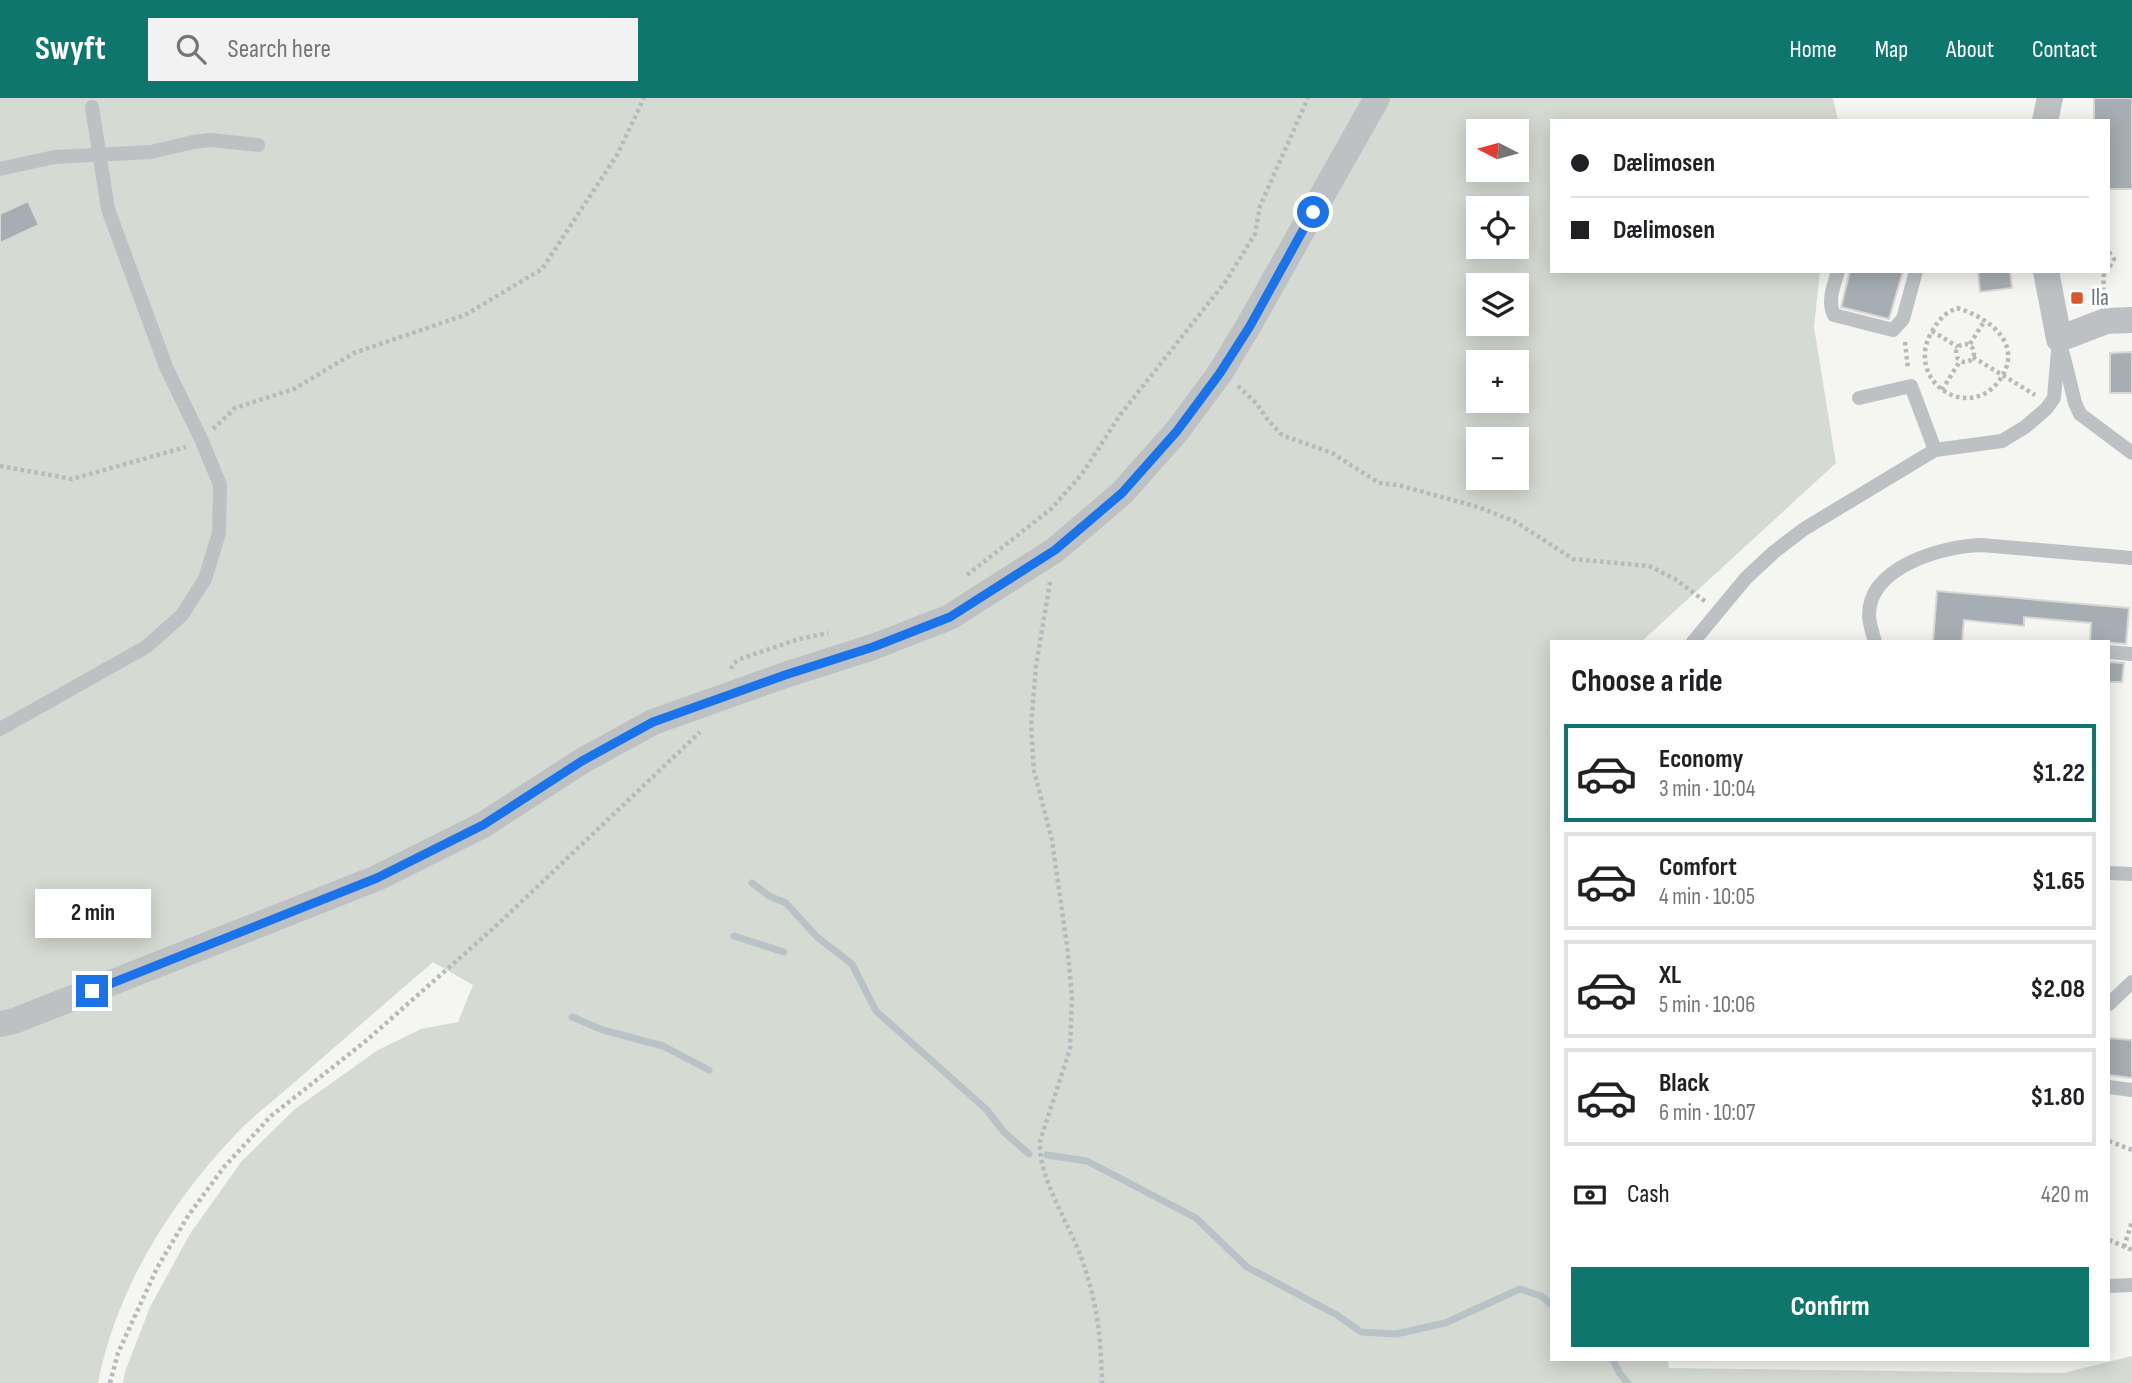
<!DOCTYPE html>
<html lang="en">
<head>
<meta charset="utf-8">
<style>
	:root { --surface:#fff; --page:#f2f2f2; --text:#202124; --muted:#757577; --line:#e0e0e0; --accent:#0f766e }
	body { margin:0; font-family:"Sofia Sans Condensed",sans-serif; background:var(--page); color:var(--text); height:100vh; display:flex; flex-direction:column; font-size:26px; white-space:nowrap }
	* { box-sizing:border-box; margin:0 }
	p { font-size:23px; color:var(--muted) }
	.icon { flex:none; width:38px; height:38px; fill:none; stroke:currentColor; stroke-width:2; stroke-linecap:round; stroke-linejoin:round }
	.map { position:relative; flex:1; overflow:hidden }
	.drawer { position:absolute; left:1550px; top:542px; width:560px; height:721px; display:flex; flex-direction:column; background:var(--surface); border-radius:0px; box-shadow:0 4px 18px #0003 }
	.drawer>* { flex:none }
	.guide { position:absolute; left:1550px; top:21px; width:560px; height:154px; border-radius:0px; box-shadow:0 4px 18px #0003; display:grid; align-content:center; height:154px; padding:0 21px; background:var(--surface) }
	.needle { width:46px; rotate:276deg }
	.fabs { position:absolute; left:1466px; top:21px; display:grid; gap:14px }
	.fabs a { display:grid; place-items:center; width:63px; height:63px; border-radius:0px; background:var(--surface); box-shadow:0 4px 18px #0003; font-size:35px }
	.end { position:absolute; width:32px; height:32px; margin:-16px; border:9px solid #1a73e8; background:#fff; box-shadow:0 0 0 4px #fff }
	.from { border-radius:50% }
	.bubble { position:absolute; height:49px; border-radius:0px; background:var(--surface); box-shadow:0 4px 18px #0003; font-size:23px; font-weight:700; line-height:49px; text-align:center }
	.guide b { display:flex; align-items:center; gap:24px; height:66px; font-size:26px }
	.guide b+b { border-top:2px solid var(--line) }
	.guide i { width:18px; height:18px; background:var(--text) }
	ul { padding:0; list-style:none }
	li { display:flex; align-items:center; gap:21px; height:98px; margin:0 14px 10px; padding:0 7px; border:4px solid var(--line); border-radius:0px }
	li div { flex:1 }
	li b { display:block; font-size:26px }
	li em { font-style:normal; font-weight:700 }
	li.active { border-color:var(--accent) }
	li>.icon { width:63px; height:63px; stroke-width:1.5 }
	h2 { padding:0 21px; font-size:32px; line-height:84px }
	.pay { display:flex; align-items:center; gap:18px; height:77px; padding:0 21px; font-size:26px }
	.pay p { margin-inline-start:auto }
	.button { display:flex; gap:14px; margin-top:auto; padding:14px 21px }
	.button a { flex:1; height:80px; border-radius:0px; background:var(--accent); color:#fff; font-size:28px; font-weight:700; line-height:80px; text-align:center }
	header { display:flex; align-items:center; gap:42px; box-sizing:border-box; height:98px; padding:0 35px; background:var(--accent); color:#fff }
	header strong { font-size:33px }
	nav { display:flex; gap:38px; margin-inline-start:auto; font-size:24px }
	.search { width:490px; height:63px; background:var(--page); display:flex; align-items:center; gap:18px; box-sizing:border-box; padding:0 24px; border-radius:0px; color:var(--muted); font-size:26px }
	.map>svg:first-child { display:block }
	.green { fill:#d5dad2; fill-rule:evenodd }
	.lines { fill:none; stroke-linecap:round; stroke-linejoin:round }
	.stream { stroke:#b8c2c7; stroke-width:7 }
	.building { fill:#a7aeb3; stroke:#d7d7d5; stroke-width:2 }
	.path { stroke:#b7babc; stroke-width:4.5; stroke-dasharray:3.5 3.5; stroke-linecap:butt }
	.service { stroke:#bdc1c4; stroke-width:14 }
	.minor { stroke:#bdc1c4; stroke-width:26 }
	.route { stroke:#1a73e8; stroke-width:9 }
	.poi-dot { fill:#d65932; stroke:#fff; stroke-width:2.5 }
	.labels { text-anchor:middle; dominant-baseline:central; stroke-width:7; stroke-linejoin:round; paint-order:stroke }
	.poi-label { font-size:23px; fill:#677581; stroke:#fff; text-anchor:start }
</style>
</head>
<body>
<header>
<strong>Swyft</strong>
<div class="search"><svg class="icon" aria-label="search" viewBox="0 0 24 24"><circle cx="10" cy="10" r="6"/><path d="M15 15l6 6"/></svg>Search here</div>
<nav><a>Home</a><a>Map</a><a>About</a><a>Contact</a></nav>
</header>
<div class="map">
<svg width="2132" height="1285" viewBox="0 0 2132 1285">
	<rect width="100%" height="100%" fill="#f5f5f2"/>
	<path class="green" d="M0,0H1833L1838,23H1552V173H1820L1814,229L1836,365L1641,544H1552V1262H1668L1669,1270L2063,1275L2132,1258V1285H123L125,1274L150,1209L190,1136L241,1064L295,1011L378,952L421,931L458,924L473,887L433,864C387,904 341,943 296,983C276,1001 254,1017 236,1036C171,1104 116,1191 98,1285H0ZM1479,33H1517V72H1479ZM1479,110H1517V149H1479ZM1479,187H1517V226H1479ZM1479,264H1517V303H1479ZM1479,341H1517V380H1479Z"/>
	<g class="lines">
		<g class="stream">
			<polyline points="752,785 769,798 786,805 817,839 852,866 876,913 987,1012 1004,1034 1029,1056"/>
			<polyline points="734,838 784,854"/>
			<polyline points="572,919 603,932 663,948 709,972"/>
			<polyline points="1047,1057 1087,1063 1196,1120 1247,1169 1337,1217 1361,1234 1396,1236 1445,1225 1520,1191 1541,1198 1552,1207"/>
			<polyline points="1613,1262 1620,1276 1628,1285"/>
		</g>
	</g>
	<g class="building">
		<polygon points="2094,0 2132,0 2132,91 2109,91 2109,23 2094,23"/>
		<polygon points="28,103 39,127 0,145 0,116"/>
		<polygon points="1850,173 1903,173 1889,221 1841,209"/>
		<polygon points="1978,173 2010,173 2012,190 1980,194"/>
		<polygon points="2132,254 2132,295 2110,295 2110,255"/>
		<polygon points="1937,493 2129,510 2126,546 2090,543 2091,525 2024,519 2024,528 1964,522 1962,544 1933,544"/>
		<polygon points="2109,564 2124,565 2122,584 2109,584"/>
		<polygon points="2109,940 2132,942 2132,980 2109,977"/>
	</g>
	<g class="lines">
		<g class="path">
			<polyline points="2109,154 2114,161 2109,170"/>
			<polyline points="2103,200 2104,173"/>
			<path d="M1957,210C1988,219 2026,246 1999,283C1967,325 1905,282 1931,235C1938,223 1943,216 1957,210Z"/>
			<polyline points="1932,233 1958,249"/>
			<polyline points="1905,244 1908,270"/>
			<circle cx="1965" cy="255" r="9"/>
			<polyline points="1970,246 1985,222"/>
			<polyline points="1973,259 2035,297"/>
			<polyline points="1238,288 1256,305 1268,322 1282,337 1332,355 1379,385 1398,387 1478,409 1516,424 1573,461 1649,468 1675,481 1706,504"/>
			<polyline points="1942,292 1960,263"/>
			<polyline points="213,331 235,310 294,291 354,255 465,217 542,171 617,57 644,0"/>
			<polyline points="0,368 72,381 186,349"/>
			<polyline points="967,477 1051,411 1082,376 1120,317 1226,183 1255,136 1260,108 1308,0"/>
			<path d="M1050,484L1036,568L1031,628L1034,673L1052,742L1068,855L1072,900L1070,951L1040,1043C1038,1080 1068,1123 1081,1159C1097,1203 1101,1238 1102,1285"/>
			<polyline points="731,571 733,566 740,561 799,541 828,535"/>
			<polyline points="2109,1043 2132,1052"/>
			<polyline points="2109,1142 2132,1152"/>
			<polyline points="2124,1149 2132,1123"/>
			<polyline points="110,1285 118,1255 157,1170 188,1118 224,1069 271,1018 367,942 497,827 700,634"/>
		</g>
		<g class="service">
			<polyline points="0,71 54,59 151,54 193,44 210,42 258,47"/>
			<path d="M1838,173C1834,187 1827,203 1834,217L1893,232L1903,221L1916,173"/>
			<polyline points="2063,256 2075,305 2080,316 2132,355"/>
			<polyline points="1859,300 1911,288 1935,352"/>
			<polyline points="1693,544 1746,480 1774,454 1804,431 1935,352 2002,343 2025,329 2046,311 2054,300 2059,241"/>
			<path d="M1875,544C1873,536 1869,526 1869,517C1869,468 1944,448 1981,447L2132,460"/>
			<polyline points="2109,554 2132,556"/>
			<polyline points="0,631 146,549 182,517 205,481 219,435 220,387 202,343 166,269 108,111 92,9"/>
			<polyline points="2109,775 2132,776"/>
			<polyline points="2109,906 2132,884"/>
			<polyline points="2109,989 2132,992"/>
			<polyline points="2109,1188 2132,1187"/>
		</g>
		<g class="minor">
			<polyline points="2045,23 2050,0"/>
			<polyline points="2046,173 2059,241 2106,223 2132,222"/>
			<polyline points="0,926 14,923 377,780 483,727 582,663 653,624 785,577 873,549 950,519 1055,452 1122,395 1177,333 1220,275 1249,227 1377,0"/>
		</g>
	</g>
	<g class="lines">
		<polyline class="route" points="92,893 377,780 483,727 582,663 653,624 785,577 873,549 950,519 1055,452 1122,395 1177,333 1220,275 1250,228 1313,114"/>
	</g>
	<rect class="poi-dot" x="2070" y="193" width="14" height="14" rx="3.5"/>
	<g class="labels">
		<g class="poi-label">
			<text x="2091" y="200">Ila</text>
		</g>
	</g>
</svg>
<div class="fabs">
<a><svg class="needle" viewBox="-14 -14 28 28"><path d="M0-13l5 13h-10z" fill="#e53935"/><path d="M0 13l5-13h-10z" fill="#757577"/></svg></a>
<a><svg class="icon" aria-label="locate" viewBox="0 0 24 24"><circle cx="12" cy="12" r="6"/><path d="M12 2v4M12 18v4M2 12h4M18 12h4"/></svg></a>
<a><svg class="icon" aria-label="layers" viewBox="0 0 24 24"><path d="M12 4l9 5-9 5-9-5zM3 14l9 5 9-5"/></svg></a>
<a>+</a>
<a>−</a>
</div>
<i class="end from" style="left:1313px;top:114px"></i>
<i class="end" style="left:92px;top:893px"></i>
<div class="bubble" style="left:35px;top:791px;width:116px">2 min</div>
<div class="guide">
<b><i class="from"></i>Dælimosen</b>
<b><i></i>Dælimosen</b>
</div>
<section class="drawer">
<h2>Choose a ride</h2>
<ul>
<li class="active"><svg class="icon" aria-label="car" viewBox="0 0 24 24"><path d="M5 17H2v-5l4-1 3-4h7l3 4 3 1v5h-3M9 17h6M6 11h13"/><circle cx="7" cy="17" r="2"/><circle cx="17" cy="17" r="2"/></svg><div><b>Economy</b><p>3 min · 10:04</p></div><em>$1.22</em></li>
<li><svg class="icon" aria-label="car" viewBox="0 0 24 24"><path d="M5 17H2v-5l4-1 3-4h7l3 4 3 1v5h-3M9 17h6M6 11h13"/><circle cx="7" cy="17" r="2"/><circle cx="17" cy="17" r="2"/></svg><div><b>Comfort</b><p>4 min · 10:05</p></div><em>$1.65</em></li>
<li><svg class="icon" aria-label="car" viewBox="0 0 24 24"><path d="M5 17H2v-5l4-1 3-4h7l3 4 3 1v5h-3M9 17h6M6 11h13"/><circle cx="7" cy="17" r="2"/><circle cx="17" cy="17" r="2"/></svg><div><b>XL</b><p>5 min · 10:06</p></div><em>$2.08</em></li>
<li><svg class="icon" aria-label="car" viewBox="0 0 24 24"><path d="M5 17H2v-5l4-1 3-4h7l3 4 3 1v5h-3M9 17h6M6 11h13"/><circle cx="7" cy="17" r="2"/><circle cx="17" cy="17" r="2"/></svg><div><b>Black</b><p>6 min · 10:07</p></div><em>$1.80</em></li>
</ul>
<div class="pay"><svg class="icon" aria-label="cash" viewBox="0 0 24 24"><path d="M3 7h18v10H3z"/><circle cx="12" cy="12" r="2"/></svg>Cash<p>420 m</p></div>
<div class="button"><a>Confirm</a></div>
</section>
</div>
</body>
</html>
